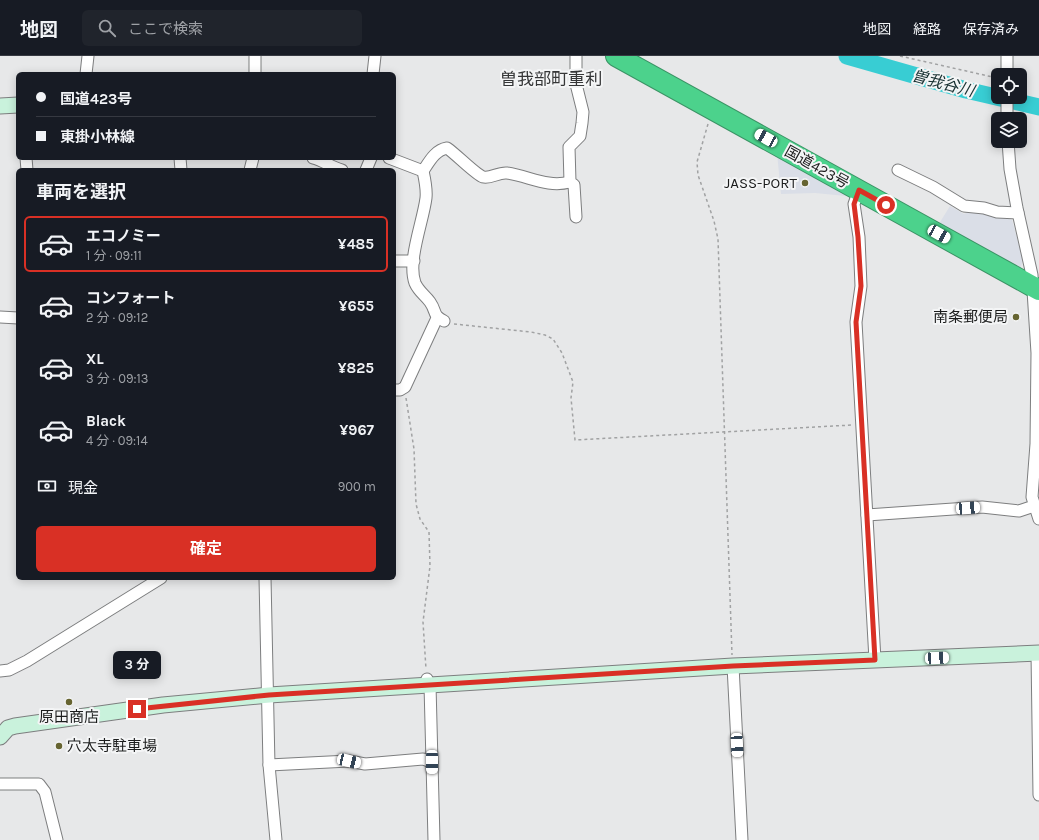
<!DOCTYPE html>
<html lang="ja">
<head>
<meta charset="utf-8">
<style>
	:root { --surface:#171b24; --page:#20242c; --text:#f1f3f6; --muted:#9ea1a6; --line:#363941; --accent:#d93025 }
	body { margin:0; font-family:Karla,"Noto Sans JP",sans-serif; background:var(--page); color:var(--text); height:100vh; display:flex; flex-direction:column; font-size:15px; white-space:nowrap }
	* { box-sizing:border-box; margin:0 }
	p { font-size:13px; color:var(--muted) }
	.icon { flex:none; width:22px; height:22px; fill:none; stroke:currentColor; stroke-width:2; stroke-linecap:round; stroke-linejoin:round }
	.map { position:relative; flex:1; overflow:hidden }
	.panel { position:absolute; left:16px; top:112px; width:380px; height:412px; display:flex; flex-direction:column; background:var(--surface); border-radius:6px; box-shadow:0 2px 10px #0003 }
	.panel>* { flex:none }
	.guide { position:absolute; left:16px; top:16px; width:380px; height:88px; border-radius:6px; box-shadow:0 2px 10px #0003; display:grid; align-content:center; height:88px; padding:0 20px; background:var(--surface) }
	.buttons { position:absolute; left:991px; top:12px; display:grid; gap:8px }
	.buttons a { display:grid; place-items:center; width:36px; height:36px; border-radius:6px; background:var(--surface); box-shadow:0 2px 10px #0003; font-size:20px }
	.end { position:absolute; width:18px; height:18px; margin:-9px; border:5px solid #d93025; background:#fff; box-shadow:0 0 0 2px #fff }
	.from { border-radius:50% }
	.bubble { position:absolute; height:28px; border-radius:6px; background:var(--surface); box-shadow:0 2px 10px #0003; font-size:13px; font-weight:700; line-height:28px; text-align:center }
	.car { position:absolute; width:12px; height:24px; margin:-12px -6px; border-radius:5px; box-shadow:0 0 3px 1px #0007; background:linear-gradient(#fff 24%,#345 0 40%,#fff 0 76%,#345 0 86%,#fff 0) }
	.guide b { display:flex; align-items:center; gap:14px; height:38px; font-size:15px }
	.guide b+b { border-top:1px solid var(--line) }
	.guide i { width:10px; height:10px; background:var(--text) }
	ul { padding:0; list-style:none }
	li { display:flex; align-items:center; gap:12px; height:56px; margin:0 8px 6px; padding:0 12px; border:2px solid transparent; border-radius:6px }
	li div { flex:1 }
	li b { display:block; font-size:15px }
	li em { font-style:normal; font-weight:700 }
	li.selected { border-color:var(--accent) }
	li>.icon { width:36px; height:36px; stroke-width:1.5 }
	h2 { padding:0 20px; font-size:18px; line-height:48px }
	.pay { display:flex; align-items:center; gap:10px; height:44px; padding:0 20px; font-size:15px }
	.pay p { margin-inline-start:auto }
	.primary-button { display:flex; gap:8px; margin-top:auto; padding:8px 20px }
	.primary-button a { flex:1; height:46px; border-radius:6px; background:var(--accent); color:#fff; font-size:16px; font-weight:700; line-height:46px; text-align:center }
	header { display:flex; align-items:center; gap:24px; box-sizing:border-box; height:56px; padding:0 20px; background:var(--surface); border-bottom:1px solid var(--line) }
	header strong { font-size:19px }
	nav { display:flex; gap:22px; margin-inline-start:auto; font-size:14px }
	.search { width:280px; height:36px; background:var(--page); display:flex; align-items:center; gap:10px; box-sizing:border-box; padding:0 14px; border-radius:6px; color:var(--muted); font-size:15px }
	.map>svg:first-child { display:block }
	.built { fill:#dadee7 }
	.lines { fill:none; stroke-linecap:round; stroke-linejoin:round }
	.river { stroke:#38cdd3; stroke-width:17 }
	.street-casing { stroke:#7d7e7f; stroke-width:13 }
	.secondary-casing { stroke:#7d7e7f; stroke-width:17 }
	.highway-casing { stroke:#3b9365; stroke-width:22 }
	.path { stroke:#a1a2a3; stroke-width:1.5; stroke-dasharray:3 3; stroke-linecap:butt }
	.street { stroke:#fff; stroke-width:11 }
	.secondary { stroke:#c9f2dc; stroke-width:15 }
	.highway { stroke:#4cd28c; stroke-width:20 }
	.route { stroke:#d93025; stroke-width:5 }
	.poi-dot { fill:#666431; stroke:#f4f5f6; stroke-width:1.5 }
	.labels { text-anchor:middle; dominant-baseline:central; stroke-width:4; stroke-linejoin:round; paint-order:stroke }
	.street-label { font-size:15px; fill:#1c1d1d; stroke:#f4f5f6 }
	.poi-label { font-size:15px; fill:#1c1d1d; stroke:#f4f5f6; text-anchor:end }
	.water-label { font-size:16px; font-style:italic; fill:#1a3233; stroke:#f4f5f6 }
	.quarter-label { font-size:17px; fill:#363738; stroke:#f4f5f6 }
</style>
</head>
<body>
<header>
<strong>地図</strong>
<div class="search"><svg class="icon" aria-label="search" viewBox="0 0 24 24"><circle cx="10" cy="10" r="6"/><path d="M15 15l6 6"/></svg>ここで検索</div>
<nav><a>地図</a><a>経路</a><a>保存済み</a></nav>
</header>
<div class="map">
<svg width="1039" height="784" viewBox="0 0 1039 784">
	<rect width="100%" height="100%" fill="#e7e8e9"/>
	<g class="built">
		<polygon points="777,97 847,137 846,140 815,137 781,138"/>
		<polygon points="950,150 964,158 975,153 1012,164 1023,204 1020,214 937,171"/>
	</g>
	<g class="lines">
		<polyline class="river" points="847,0 966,34 1039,51"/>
		<defs>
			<g id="street">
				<polyline points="576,0 576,28 583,56 582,67 580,80 569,91 570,126 574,129 576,161"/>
				<polyline points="86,18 88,0"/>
				<polyline points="255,18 255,0"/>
				<polyline points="373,18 375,0"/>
				<polyline points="1007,19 1007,0"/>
				<polyline points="1007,41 1007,63"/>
				<polyline points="1008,85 1010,113 1017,152 1032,219 1037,297 1036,388 1032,441 1039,463"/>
				<polyline points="26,102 27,114"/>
				<polyline points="180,102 181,114"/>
				<path d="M313,102C324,105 331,111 342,114"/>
				<path d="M389,102L423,115C425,124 427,133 426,142C423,166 407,205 415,227C419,236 425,239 430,246C437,256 432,259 444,265"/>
				<polyline points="250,114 253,102"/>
				<polyline points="366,114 371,102"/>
				<polyline points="898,114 933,131 964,150 984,152 997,156 1018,157"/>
				<path d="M423,115C429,106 435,94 447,92C456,98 475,118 483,121C491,123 498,116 507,117C529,120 547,132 570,126"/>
				<polyline points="859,134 854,148 859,181 861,230 856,266 875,604"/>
				<polyline points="394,205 414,205"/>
				<polyline points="0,261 18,262"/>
				<polyline points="394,334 400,334 405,331 437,262"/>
				<polyline points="867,459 982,451 1019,455 1034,450"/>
				<polyline points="265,522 269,709 276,784"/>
				<polyline points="1037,597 1039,739"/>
				<polyline points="733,610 742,784"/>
				<polyline points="0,615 9,614 27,605 161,522"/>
				<polyline points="427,623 430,629 434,784"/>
				<polyline points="269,709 349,705 365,708 423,703 432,706"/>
				<polyline points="0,728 39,728 45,736 57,784"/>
			</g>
			<g id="secondary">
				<polyline points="0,50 18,49"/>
				<polyline points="0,681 8,672 15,670 163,649 269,639 733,610 1039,597"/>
			</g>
			<polyline id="highway" points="616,0 1039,234"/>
		</defs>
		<use href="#street" class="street-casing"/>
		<use href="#secondary" class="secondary-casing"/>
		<use href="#highway" class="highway-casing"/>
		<g class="path">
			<polyline points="900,0 997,22"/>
			<polyline points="708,68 697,106 698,119 714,165 718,183 732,599"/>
			<polyline points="454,268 531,276 545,279 553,283 562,297 573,326 571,342 575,384 852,369"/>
			<polyline points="406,342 414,393 416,448 420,463 429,476 430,510 423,566 426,613"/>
		</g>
		<use href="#street" class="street"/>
		<use href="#secondary" class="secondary"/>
		<use href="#highway" class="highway"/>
	</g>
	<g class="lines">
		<polyline class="route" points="137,653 269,639 733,610 875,604 856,266 861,230 858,181 854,148 859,134 886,149"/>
	</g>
	<g class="poi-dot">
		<circle cx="805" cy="127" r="4"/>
		<circle cx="1016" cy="261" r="4"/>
		<circle cx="69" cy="646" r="4"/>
		<circle cx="59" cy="690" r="4"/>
	</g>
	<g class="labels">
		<g class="street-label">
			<text transform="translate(817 111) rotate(29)">国道423号</text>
		</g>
		<g class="poi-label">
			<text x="797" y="127">JASS-PORT</text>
			<text x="1008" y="261">南条郵便局</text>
			<text x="69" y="661" text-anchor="middle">原田商店</text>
			<text x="67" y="690" text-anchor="start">穴太寺駐車場</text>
		</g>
		<g class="water-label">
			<text transform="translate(943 27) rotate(15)">曽我谷川</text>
		</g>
		<g class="quarter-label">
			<text x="551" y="23">曽我部町重利</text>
		</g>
	</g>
</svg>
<div class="buttons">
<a><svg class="icon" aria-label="locate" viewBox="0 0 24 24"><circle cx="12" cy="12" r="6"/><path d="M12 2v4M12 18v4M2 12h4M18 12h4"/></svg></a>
<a><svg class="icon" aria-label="layers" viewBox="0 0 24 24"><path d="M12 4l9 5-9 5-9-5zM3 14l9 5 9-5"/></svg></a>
</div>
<i class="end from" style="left:886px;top:149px"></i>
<i class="end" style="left:137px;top:653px"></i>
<div class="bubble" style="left:113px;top:595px;width:48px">3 分</div>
<i class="car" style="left:766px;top:82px;rotate:299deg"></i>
<i class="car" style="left:939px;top:178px;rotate:119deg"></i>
<i class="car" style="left:968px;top:452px;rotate:86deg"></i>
<i class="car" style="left:937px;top:602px;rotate:87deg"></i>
<i class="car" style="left:737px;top:689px;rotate:177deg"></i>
<i class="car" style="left:349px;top:705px;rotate:103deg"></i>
<i class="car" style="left:432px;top:706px;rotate:180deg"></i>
<div class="guide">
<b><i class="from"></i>国道423号</b>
<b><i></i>東掛小林線</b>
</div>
<section class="panel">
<h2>車両を選択</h2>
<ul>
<li class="selected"><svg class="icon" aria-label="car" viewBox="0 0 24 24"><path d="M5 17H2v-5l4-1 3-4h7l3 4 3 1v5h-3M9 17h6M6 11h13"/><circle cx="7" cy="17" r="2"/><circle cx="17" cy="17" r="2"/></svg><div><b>エコノミー</b><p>1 分 · 09:11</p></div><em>¥485</em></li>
<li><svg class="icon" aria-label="car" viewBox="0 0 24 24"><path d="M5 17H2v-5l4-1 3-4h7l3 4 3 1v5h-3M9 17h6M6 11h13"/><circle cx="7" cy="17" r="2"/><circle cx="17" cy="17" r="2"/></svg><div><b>コンフォート</b><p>2 分 · 09:12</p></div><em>¥655</em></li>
<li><svg class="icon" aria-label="car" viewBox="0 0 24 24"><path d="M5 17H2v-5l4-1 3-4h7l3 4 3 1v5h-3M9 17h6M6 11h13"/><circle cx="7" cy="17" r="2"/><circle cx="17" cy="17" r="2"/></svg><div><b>XL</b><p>3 分 · 09:13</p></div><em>¥825</em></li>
<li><svg class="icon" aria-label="car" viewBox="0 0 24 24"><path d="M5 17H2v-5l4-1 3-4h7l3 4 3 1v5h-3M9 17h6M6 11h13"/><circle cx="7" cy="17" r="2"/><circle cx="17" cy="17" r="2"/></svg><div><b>Black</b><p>4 分 · 09:14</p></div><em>¥967</em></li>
</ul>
<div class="pay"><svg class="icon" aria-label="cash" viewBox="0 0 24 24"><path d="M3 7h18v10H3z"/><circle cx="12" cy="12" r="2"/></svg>現金<p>900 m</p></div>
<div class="primary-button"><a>確定</a></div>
</section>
</div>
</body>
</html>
